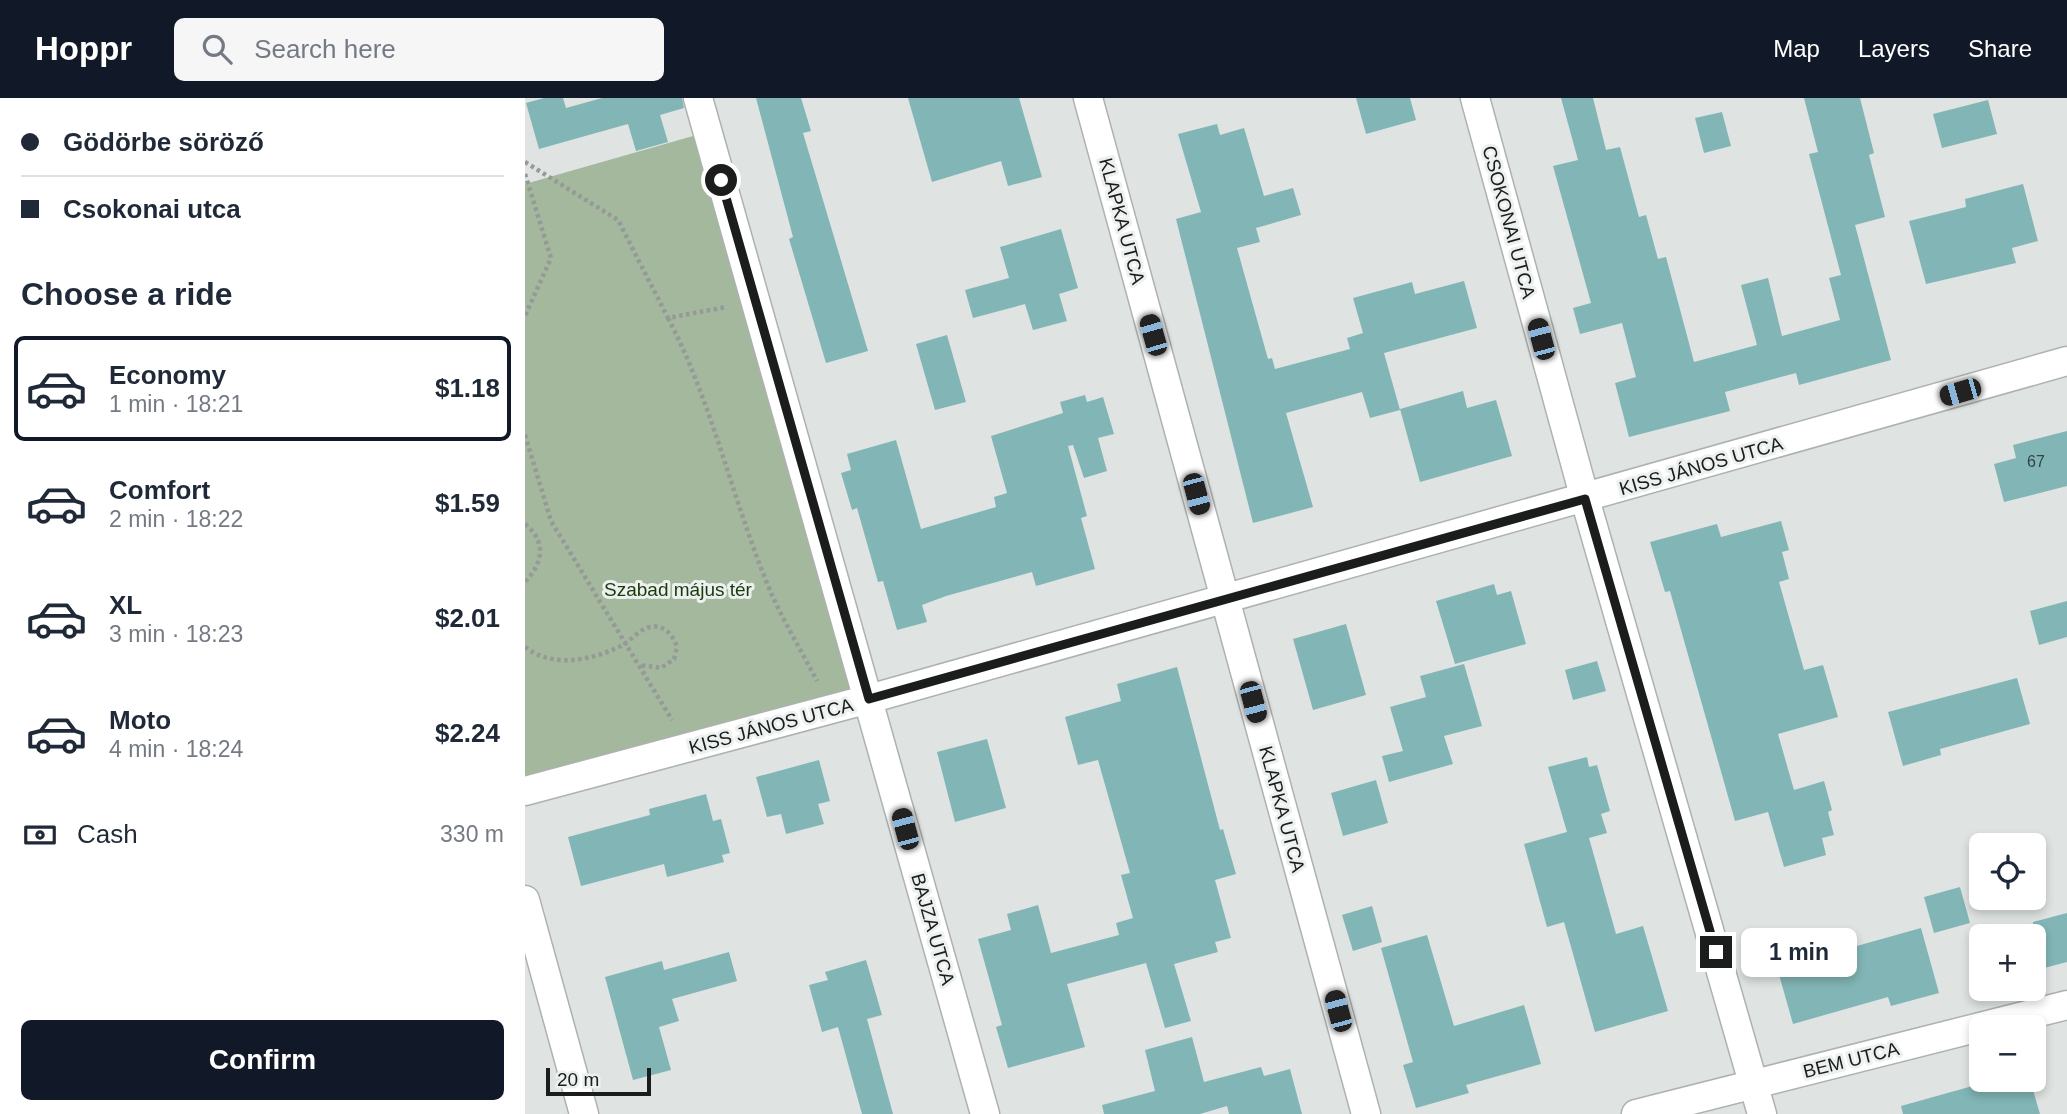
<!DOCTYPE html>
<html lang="en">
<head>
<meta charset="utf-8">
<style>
	:root { --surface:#fff; --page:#f6f6f7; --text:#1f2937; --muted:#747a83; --line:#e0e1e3; --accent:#111827 }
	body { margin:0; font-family:Helvetica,sans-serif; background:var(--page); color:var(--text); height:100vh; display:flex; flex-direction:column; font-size:26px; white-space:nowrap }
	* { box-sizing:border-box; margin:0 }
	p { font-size:23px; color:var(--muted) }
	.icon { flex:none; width:38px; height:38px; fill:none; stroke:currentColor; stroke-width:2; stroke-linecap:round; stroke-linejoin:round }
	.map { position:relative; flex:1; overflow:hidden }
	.sheet { display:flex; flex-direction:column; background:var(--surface); width:525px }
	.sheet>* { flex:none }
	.top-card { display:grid; align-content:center; height:154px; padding:0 21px; background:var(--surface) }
	.controls { position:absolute; left:1444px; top:735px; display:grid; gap:14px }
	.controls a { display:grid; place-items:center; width:77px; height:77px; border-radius:10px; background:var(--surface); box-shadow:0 4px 10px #0003; font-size:35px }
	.scale { position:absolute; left:21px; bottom:18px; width:105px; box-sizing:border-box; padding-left:7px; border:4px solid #1b1d1c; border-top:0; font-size:19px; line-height:24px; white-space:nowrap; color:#1b1d1c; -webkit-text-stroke:5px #ecf1f0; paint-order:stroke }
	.end { position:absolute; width:32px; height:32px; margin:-16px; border:9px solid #1b1d1c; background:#fff; box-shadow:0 0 0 4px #fff }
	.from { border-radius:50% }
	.bubble { position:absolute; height:49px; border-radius:10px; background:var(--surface); box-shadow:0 4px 10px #0003; font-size:23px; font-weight:700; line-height:49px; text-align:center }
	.car { position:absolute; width:21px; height:42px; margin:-21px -10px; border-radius:9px; box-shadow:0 0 5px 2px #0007; background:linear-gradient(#222 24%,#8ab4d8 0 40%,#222 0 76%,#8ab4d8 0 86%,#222 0) }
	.top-card b { display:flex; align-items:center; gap:24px; height:66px; font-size:26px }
	.top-card b+b { border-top:2px solid var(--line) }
	.top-card i { width:18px; height:18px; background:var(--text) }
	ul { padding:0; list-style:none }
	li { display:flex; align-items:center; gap:21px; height:105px; margin:0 14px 10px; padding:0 7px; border:4px solid transparent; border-radius:10px }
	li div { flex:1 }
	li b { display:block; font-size:26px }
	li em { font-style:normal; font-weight:700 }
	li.on { border-color:var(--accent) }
	li>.icon { width:63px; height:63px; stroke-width:1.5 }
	h2 { padding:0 21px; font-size:32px; line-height:84px }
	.pay { display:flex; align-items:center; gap:18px; height:77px; padding:0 21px; font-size:26px }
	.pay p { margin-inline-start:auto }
	.primary-button { display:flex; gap:14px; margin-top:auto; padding:14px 21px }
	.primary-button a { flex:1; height:80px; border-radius:10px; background:var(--accent); color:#fff; font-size:28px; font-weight:700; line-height:80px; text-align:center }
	header { display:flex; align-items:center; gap:42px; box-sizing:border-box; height:98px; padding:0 35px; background:var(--accent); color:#fff }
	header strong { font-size:33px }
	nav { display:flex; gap:38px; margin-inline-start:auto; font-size:24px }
	.search { width:490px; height:63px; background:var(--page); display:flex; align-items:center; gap:18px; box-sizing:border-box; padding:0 24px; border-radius:10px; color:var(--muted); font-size:26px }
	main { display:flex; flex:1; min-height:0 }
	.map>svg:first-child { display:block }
	.green { fill:#a3b89c }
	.building { fill:#82b5b6 }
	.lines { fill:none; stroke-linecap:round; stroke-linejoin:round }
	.minor-casing { stroke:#adb2b1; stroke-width:31 }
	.path { stroke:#959997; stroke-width:4.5; stroke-dasharray:3.5 3.5; stroke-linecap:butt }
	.minor { stroke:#fff; stroke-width:28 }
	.route { stroke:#1b1d1c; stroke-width:9 }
	.labels { text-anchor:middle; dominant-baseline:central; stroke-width:6; stroke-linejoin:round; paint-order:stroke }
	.number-label { font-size:16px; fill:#354342 }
	.street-label { font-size:19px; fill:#1b1d1c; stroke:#ecf1f0 }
	.park-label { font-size:19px; fill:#193a0a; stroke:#ecf1f0 }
</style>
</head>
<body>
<header>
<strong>Hoppr</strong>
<div class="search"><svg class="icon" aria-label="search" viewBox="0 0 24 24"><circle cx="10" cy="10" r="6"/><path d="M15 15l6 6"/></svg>Search here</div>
<nav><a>Map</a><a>Layers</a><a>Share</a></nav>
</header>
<main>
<section class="sheet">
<div class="top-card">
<b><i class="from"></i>Gödörbe söröző</b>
<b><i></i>Csokonai utca</b>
</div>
<h2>Choose a ride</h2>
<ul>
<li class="on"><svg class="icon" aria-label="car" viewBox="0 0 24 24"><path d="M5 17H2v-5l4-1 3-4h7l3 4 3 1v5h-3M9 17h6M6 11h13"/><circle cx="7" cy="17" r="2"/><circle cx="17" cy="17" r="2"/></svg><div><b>Economy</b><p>1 min · 18:21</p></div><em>$1.18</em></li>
<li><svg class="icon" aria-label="car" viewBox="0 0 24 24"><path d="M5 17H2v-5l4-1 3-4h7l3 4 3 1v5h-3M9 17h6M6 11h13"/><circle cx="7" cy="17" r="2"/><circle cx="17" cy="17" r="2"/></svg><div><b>Comfort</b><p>2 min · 18:22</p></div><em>$1.59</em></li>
<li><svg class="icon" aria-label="car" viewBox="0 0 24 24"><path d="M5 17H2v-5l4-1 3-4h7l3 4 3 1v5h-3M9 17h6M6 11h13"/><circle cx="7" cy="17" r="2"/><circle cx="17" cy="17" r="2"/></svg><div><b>XL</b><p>3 min · 18:23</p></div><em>$2.01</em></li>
<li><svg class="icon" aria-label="car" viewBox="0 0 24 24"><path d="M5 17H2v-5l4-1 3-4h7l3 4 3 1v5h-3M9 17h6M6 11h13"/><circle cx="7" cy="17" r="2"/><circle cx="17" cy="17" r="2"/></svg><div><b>Moto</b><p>4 min · 18:24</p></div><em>$2.24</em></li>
</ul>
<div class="pay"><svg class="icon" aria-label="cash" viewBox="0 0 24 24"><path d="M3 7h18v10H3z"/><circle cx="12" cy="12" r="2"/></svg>Cash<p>330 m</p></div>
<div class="primary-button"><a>Confirm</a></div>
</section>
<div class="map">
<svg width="1542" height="1016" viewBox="0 0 1542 1016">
	<rect width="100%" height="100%" fill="#dfe4e2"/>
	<polygon class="green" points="182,34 344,601 0,693 0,86"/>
	<g class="building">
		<polygon points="19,0 38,0 41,10 77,0 157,0 159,10 135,17 143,44 111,53 103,26 14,51 1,5"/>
		<polygon points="231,0 276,0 286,33 278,35 343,253 301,265 264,141 268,139"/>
		<polygon points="383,0 494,0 517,79 483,88 476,63 407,84"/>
		<polygon points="831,0 885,0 891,22 841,36"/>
		<polygon points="1036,0 1068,0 1081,52 1095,49 1114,119 1121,117 1133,161 1141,159 1169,264 1232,247 1216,187 1243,180 1257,238 1315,222 1304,180 1316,177 1284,56 1293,54 1279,0 1335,0 1349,55 1344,57 1360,119 1330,127 1366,262 1274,287 1271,275 1200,294 1205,313 1104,339 1090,285 1111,279 1097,225 1055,236 1048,210 1066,205 1028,68 1053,62"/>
		<polygon points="1463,2 1472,36 1417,50 1408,16"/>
		<polygon points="1197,14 1206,48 1179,55 1170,20"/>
		<polygon points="692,26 695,37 719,30 739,98 768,90 776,117 731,130 735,144 712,150 743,261 747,260 750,271 825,251 822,240 838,235 828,200 887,184 890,196 939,183 952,230 859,255 875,312 845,320 837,294 761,315 788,409 728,425 651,121 676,114 653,36"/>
		<polygon points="1498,86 1513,143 1487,150 1491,165 1401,186 1384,123 1441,109 1440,101"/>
		<polygon points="536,131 553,190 534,196 542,223 508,232 500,206 448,220 440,192 484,180 475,149"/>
		<polygon points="422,237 441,304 410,312 391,246"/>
		<polygon points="938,293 942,310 971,302 987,358 895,384 875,311"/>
		<polygon points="560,297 562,304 578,299 589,336 573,340 582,373 559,380 548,347 543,348 562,418 556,420 570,471 511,488 507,474 421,498 397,507 402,524 372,532 358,483 353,484 332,410 327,412 316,375 326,372 322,356 371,342 396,431 471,409 469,399 482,395 466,338 538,315 535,304"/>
		<polygon points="1542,333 1542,388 1479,404 1469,366 1491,360 1488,347"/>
		<polygon points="1256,423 1264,452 1257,454 1264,481 1254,484 1279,572 1298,567 1313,619 1253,636 1269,692 1299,683 1307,712 1303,714 1309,737 1297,740 1301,757 1259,769 1243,714 1210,723 1145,493 1140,494 1125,444 1192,426 1196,439"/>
		<polygon points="969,486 972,497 986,493 1001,546 930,566 911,503"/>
		<polygon points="1542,503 1542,539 1514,547 1505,513"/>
		<polygon points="821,526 841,597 788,612 768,541"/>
		<polygon points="1072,563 1081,593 1048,602 1040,572"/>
		<polygon points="939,566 957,628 919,638 928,666 864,684 857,658 878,653 865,609 901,599 895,578"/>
		<polygon points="652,569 695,732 698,731 711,776 690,782 706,840 690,844 693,854 649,866 666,923 640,930 621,865 542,886 560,949 483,970 471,929 477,927 453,841 486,832 482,816 513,807 526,855 594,837 591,825 608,820 596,777 605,775 573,662 553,667 540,619 596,603 592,586"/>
		<polygon points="1492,580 1505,626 1415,651 1416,657 1378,668 1363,614"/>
		<polygon points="462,641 481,710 430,724 412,654"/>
		<polygon points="1062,659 1064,669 1072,667 1085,713 1076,716 1082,735 1064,740 1091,836 1118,828 1143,913 1070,934 1039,824 1022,829 999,746 1042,734 1023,669"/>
		<polygon points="294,662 305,703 293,706 299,726 261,736 256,716 242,719 231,679"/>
		<polygon points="851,682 863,725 818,738 806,695"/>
		<polygon points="181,696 188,723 196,721 205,755 197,757 199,764 142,779 139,766 56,788 43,739 125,717 124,711"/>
		<polygon points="1435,789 1445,825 1409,835 1399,799"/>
		<polygon points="847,808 857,844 828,853 817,817"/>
		<polygon points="1542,815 1542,864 1508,873 1508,824"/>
		<polygon points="1396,830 1414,895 1366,908 1363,899 1268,926 1253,873 1261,870 1259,862 1294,852 1296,858"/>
		<polygon points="902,837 929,928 999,907 1016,966 941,987 944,995 891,1010 878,967 888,964 856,850"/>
		<polygon points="204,854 212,883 147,901 154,923 134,929 146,972 108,982 80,879 137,863 139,872"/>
		<polygon points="341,862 357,917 342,921 368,1016 337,1016 313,929 297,934 284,887 303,882 300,874"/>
		<polygon points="667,939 679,984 736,969 739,978 765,971 777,1016 704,1016 702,1008 675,1016 579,1016 577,1007 630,993 620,952"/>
		<polygon points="1469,982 1505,982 1515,1016 1378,1016 1376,1008"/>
	</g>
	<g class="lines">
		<defs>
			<g id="minor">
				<polyline points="173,0 460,1016"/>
				<polyline points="563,0 841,1016"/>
				<polyline points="950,0 1060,401 1237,1016"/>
				<polyline points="0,693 344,601 1542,263"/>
				<polyline points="0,802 59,1016"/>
				<polyline points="1111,1016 1542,907"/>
			</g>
		</defs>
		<use href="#minor" class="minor-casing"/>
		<g class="path">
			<polyline points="0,64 93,122 143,220 201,209"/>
			<polyline points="0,76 26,160 0,218"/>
			<path d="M143,220C189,308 208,406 247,497C260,526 277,554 292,583"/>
			<polyline points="0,337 26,423 147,622"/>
			<path d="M0,426C22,444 18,465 0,484"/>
			<path d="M0,549C28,571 68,562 98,547C107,542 114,531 125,529C139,526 148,537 152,549L149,561L136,570L114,567"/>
		</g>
		<use href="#minor" class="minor"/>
	</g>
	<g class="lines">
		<polyline class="route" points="196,82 344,601 1060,401 1191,854"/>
	</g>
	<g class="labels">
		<g class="number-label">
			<text x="1511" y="363">67</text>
		</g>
		<g class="street-label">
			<text transform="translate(597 123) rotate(75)">KLAPKA UTCA</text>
			<text transform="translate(984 124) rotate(75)">CSOKONAI UTCA</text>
			<text transform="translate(1176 368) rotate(-16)">KISS JÁNOS UTCA</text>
			<text transform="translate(246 628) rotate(-15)">KISS JÁNOS UTCA</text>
			<text transform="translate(757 711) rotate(75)">KLAPKA UTCA</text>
			<text transform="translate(408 831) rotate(74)">BAJZA UTCA</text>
			<text transform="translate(1326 962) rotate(-14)">BEM UTCA</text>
		</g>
		<g class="park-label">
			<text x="153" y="491">Szabad május tér</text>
		</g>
	</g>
</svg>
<div class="controls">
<a><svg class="icon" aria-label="locate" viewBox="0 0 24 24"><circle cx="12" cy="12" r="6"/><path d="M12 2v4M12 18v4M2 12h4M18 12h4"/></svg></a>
<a>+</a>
<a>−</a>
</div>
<div class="scale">20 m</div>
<i class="end from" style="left:196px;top:82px"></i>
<i class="end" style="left:1191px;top:854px"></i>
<div class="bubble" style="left:1216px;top:830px;width:116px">1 min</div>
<i class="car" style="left:628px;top:237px;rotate:344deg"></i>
<i class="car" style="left:1016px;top:241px;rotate:345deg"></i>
<i class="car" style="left:1435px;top:294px;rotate:254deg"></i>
<i class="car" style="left:671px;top:396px;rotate:165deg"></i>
<i class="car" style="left:728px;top:604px;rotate:165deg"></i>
<i class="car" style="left:380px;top:731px;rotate:345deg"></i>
<i class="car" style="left:813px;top:913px;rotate:345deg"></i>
</div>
</main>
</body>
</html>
